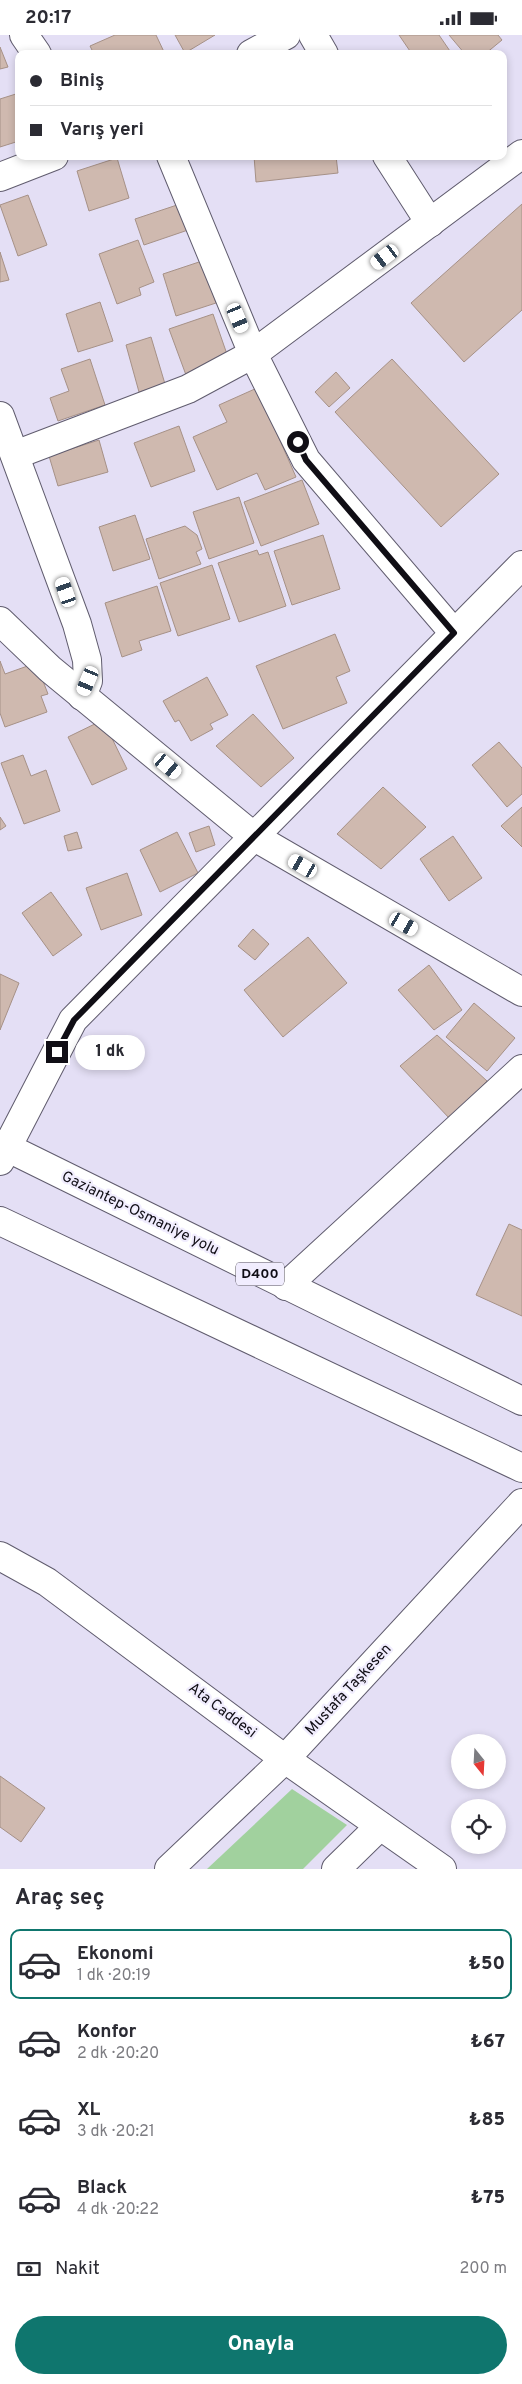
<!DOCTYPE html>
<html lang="tr">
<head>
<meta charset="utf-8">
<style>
	:root { --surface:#fff; --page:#f7f7f7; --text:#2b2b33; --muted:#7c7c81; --line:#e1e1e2; --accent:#0f766e }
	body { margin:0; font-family:Overpass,sans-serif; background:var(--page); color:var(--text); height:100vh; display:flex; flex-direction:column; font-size:19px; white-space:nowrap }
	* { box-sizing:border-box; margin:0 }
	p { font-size:16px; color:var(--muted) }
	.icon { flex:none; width:28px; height:28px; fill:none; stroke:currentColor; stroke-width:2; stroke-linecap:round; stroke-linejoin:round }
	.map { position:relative; height:1834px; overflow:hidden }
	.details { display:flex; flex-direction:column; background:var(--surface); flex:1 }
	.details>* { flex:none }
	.hud { position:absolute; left:15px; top:15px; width:492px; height:110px; border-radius:10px; box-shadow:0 2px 8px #0003; display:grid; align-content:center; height:110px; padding:0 15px; background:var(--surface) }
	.needle { width:32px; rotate:162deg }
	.fabs { position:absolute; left:451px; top:1699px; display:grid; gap:10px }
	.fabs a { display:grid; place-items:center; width:55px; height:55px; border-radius:50%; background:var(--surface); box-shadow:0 2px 8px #0003; font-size:25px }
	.end { position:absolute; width:22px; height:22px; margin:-11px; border:6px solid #100e15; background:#fff; box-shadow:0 0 0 2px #fff }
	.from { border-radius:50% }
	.bubble { position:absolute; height:35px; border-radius:18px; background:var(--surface); box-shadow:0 2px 8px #0003; font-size:16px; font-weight:800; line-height:35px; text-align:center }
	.car { position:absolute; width:15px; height:30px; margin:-15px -8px; border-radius:6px; box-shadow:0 0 4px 1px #0007; background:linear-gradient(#fff 24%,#345 0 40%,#fff 0 76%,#345 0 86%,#fff 0) }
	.hud b { display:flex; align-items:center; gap:18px; height:48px; font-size:19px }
	.hud b+b { border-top:1px solid var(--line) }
	.hud i { width:12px; height:12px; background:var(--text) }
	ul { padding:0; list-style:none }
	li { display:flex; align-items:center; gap:15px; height:70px; margin:0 10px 8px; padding:0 5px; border:2px solid transparent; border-radius:10px }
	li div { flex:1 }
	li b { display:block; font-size:19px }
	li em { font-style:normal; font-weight:800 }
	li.on { border-color:var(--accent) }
	li>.icon { width:45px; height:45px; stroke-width:1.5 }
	h2 { padding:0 15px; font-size:22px; line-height:60px }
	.pay { display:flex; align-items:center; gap:12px; height:55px; padding:0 15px; font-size:19px }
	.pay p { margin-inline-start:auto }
	.action { display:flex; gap:10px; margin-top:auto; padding:10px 15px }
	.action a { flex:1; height:58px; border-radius:30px; background:var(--accent); color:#fff; font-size:20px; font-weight:800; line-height:58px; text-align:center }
	.status { display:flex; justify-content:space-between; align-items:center; height:35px; padding:0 25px; background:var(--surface); direction:ltr }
	.status svg { height:14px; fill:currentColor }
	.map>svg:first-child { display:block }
	.green { fill:#a1d19e }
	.building { fill:#cfb9af; stroke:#a69187 }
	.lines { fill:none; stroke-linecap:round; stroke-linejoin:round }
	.minor-casing { stroke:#605c6e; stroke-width:30 }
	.highway-casing { stroke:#605c6e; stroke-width:30 }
	.minor { stroke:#fff; stroke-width:28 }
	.highway { stroke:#fff; stroke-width:28 }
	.route { stroke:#100e15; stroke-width:6 }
	.labels { text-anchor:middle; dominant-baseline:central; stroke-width:4.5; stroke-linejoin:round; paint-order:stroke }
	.shield { fill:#f1edfe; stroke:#54515b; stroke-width:1 }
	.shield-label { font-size:14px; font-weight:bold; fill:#100e15 }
	.street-label { font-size:15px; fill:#100e15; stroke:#f1edfe }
</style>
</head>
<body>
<div class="status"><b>20:17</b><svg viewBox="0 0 49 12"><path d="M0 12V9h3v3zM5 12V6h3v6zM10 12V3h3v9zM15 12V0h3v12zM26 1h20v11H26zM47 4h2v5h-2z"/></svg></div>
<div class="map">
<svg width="522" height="1834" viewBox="0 0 522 1834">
	<rect width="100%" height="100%" fill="#e4dff5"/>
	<polygon class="green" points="292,1754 347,1790 303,1834 207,1834"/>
	<g class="building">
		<polygon points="115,0 156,0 165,19 94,19 90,11"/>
		<polygon points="175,0 215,0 185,18"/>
		<polygon points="399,0 439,0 452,19 412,19"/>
		<polygon points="449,0 498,0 502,5 485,19 465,19"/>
		<polygon points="0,12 8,32 0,34"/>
		<polygon points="19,58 19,106 0,112 0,64"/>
		<polygon points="254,121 336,121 338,138 256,147"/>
		<polygon points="117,123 129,163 89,176 77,136"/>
		<polygon points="28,160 47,210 18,221 0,170"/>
		<polygon points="183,168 191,194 144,210 135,184"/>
		<polygon points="522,169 522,275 464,327 411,268"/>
		<polygon points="138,205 154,247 139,253 141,260 117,269 99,219"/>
		<polygon points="0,217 9,245 0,247"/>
		<polygon points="202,226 216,268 176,281 163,239"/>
		<polygon points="100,267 113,306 78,317 66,279"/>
		<polygon points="213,279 229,325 186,340 169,294"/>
		<polygon points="151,302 165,349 139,357 126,310"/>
		<polygon points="90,324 105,370 58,386 50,363 69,356 61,334"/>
		<polygon points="392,324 499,439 441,492 335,377"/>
		<polygon points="336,337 350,353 329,372 315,357"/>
		<polygon points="257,353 296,442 265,455 257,438 217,455 193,402 227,387 219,370"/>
		<polygon points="179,391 195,436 151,452 134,408"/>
		<polygon points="99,405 108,437 58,451 49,421"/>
		<polygon points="302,445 319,489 261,511 244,467"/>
		<polygon points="239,462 254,508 209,524 193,477"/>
		<polygon points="135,480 150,524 113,536 99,492"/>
		<polygon points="185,491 197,500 202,514 196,517 201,529 159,544 146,504"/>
		<polygon points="323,500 340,554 292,570 274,516"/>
		<polygon points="257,515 259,520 268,517 286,571 239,587 218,528"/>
		<polygon points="212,530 230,584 178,601 160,548"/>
		<polygon points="157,551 171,596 139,606 142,615 122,622 105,568"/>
		<polygon points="335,599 350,636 336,642 347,668 283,694 256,631"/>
		<polygon points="0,626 5,639 36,628 48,659 41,661 47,677 5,692 0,678"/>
		<polygon points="207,642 228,680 210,689 213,694 191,706 179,685 175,687 163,666"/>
		<polygon points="253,679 294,723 261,752 216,711"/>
		<polygon points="103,685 127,734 92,750 68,702"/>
		<polygon points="499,707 522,733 522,759 507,772 472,730"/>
		<polygon points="23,720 31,741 46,735 60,776 24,789 1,728"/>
		<polygon points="383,752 426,792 381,834 337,799"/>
		<polygon points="522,772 522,812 501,791"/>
		<polygon points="0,782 6,791 0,795"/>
		<polygon points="209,791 215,810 196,817 189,798"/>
		<polygon points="77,797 82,813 68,816 64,801"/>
		<polygon points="177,797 198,838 160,857 140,815"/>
		<polygon points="453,801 482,843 449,866 420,824"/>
		<polygon points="127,838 142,880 101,895 86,853"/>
		<polygon points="51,857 82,900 53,921 22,878"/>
		<polygon points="253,894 269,909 255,925 238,911"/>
		<polygon points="308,902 347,948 283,1002 244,955"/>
		<polygon points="429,930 462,975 434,995 398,955"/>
		<polygon points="0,939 19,948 0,995"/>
		<polygon points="474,968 515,1003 487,1036 446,1002"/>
		<polygon points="437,1000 487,1046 450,1084 400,1031"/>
		<polygon points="509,1189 522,1195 522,1281 476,1260"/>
		<polygon points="0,1741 45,1773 21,1807 0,1792"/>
	</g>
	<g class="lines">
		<defs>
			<g id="minor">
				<polyline points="24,0 37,19"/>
				<polyline points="313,0 324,19"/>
				<polyline points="251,19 286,0"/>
				<polyline points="171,121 253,319 306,425 454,598"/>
				<polyline points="387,121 430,188"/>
				<polyline points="0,142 54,121"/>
				<polyline points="0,381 77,589 87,625 88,646 82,661"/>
				<polyline points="15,420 188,354 253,319 522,119"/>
				<polyline points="0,586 50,634 253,801 522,957"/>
				<polyline points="0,1126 73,985 522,530"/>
				<polyline points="286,1251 522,1034"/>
				<polyline points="0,1521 47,1547 285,1724 442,1834"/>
				<polyline points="169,1834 285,1724 522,1468"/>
				<polyline points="336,1834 380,1791"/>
			</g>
			<g id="highway">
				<polyline points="0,1109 522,1366"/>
				<polyline points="0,1186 522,1433"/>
			</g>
		</defs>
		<use href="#minor" class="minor-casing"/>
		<use href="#highway" class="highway-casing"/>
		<use href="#minor" class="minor"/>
		<use href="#highway" class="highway"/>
	</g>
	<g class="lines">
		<polyline class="route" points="57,1017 74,985 454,598 306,425 298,407"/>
	</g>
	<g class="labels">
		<rect class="shield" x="236" y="1227.5" width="48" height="23" rx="4"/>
		<g class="shield-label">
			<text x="260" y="1239">D400</text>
		</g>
		<g class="street-label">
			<text transform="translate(140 1179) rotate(26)">Gaziantep-Osmaniye yolu</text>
			<text transform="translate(349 1655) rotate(-47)">Mustafa Taşkesen</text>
			<text transform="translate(222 1676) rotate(37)">Ata Caddesi</text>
		</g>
	</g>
</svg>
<div class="fabs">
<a><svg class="needle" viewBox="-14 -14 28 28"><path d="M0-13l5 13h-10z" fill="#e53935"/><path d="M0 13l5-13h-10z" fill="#7c7c81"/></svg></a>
<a><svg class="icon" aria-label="locate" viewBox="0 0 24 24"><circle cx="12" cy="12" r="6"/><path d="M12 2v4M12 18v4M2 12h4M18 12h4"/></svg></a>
</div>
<i class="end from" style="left:298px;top:407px"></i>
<i class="end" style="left:57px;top:1017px"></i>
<div class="bubble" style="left:75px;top:1000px;width:70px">1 dk</div>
<i class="car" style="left:385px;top:222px;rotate:233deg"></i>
<i class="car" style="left:238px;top:283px;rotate:157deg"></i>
<i class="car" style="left:66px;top:557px;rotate:341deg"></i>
<i class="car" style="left:88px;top:646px;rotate:203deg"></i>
<i class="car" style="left:168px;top:731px;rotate:130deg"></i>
<i class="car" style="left:303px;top:831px;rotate:300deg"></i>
<i class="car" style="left:404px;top:889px;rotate:120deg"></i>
<div class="hud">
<b><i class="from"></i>Biniş</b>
<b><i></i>Varış yeri</b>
</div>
</div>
<section class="details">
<h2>Araç seç</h2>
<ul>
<li class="on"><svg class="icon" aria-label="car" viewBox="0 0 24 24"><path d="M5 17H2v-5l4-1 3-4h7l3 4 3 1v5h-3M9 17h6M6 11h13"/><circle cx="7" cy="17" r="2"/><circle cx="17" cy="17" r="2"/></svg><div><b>Ekonomi</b><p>1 dk · 20:19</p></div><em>₺50</em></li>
<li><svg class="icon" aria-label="car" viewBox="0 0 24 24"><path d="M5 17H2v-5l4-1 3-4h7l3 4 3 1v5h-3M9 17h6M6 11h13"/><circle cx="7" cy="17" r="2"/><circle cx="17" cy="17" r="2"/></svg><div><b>Konfor</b><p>2 dk · 20:20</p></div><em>₺67</em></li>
<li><svg class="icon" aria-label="car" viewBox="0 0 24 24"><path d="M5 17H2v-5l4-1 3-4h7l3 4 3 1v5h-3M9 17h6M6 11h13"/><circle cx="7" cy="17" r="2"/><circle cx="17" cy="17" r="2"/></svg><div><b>XL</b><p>3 dk · 20:21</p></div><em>₺85</em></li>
<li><svg class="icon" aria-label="car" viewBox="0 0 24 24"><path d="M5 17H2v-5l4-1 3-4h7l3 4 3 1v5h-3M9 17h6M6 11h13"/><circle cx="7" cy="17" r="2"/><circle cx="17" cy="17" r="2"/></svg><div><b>Black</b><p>4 dk · 20:22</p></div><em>₺75</em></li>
</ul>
<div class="pay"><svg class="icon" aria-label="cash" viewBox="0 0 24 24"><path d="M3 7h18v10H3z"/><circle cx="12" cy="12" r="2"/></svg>Nakit<p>200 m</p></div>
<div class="action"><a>Onayla</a></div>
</section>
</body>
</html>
